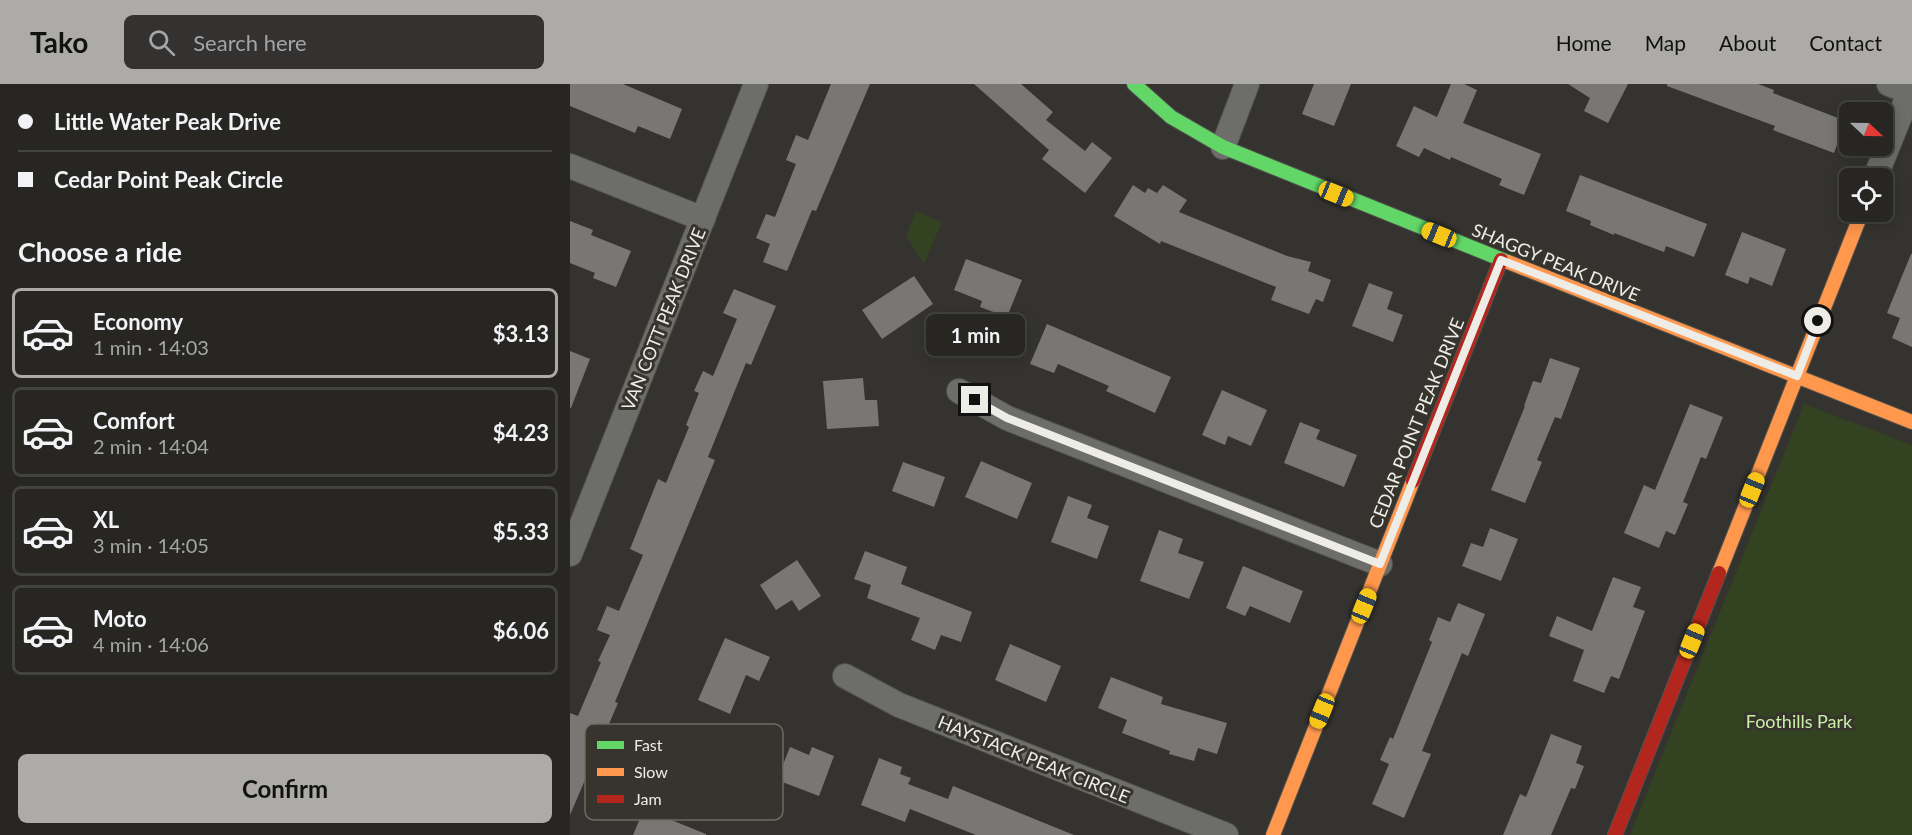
<!DOCTYPE html>
<html lang="en">
<head>
<meta charset="utf-8">
<style>
	:root { --surface:#272623; --page:#333230; --text:#f1f3f6; --muted:#a4a5a6; --line:#434341; --accent:#acaba7 }
	body { margin:0; font-family:Lato,sans-serif; background:var(--page); color:var(--text); height:100vh; display:flex; flex-direction:column; font-size:22px; white-space:nowrap }
	* { box-sizing:border-box; margin:0 }
	p { font-size:20px; color:var(--muted) }
	.icon { flex:none; width:33px; height:33px; fill:none; stroke:currentColor; stroke-width:2; stroke-linecap:round; stroke-linejoin:round }
	.map { position:relative; flex:1; overflow:hidden }
	.drawer { display:flex; flex-direction:column; background:var(--surface); width:570px }
	.drawer>* { flex:none }
	.hud { display:grid; align-content:center; height:132px; padding:0 18px; background:var(--surface) }
	.needle { width:39px; rotate:112deg }
	.buttons { position:absolute; left:1269px; top:18px; display:grid; gap:12px }
	.buttons a { display:grid; place-items:center; width:54px; height:54px; border-radius:9px; background:var(--surface); box-shadow:0 3px 15px #0003,0 0 0 2px var(--line); font-size:30px }
	.end { position:absolute; width:27px; height:27px; margin:-14px; border:8px solid #edece7; background:#111; box-shadow:0 0 0 3px #111 }
	.from { border-radius:50% }
	.bubble { position:absolute; height:42px; border-radius:9px; background:var(--surface); box-shadow:0 3px 15px #0003,0 0 0 2px var(--line); font-size:20px; font-weight:700; line-height:42px; text-align:center }
	.car { position:absolute; width:18px; height:36px; margin:-18px -9px; border-radius:8px; box-shadow:0 0 4px 2px #0007; background:linear-gradient(#f5c518 24%,#345 0 40%,#f5c518 0 76%,#345 0 86%,#f5c518 0) }
	.hud b { display:flex; align-items:center; gap:21px; height:57px; font-size:22px }
	.hud b+b { border-top:2px solid var(--line) }
	.hud i { width:15px; height:15px; background:var(--text) }
	ul { padding:0; list-style:none }
	li { display:flex; align-items:center; gap:18px; height:90px; margin:0 12px 9px; padding:0 6px; border:3px solid var(--line); border-radius:9px }
	li div { flex:1 }
	li b { display:block; font-size:22px }
	li em { font-style:normal; font-weight:700 }
	li.active { border-color:var(--accent) }
	li>.icon { width:54px; height:54px; stroke-width:1.5 }
	h2 { padding:0 18px; font-size:27px; line-height:72px }
	.action { display:flex; gap:12px; margin-top:auto; padding:12px 18px }
	.action a { flex:1; height:69px; border-radius:9px; background:var(--accent); color:#111; font-size:24px; font-weight:700; line-height:69px; text-align:center }
	header { display:flex; align-items:center; gap:36px; box-sizing:border-box; height:84px; padding:0 30px; background:var(--accent); color:#111 }
	header strong { font-size:28px }
	nav { display:flex; gap:33px; margin-inline-start:auto; font-size:21px }
	.search { width:420px; height:54px; background:var(--page); display:flex; align-items:center; gap:15px; box-sizing:border-box; padding:0 21px; border-radius:9px; color:var(--muted); font-size:22px }
	main { display:flex; flex:1; min-height:0 }
	.map>svg:first-child { display:block }
	.green { fill:#334321 }
	.building { fill:#797774 }
	.lines { fill:none; stroke-linecap:round; stroke-linejoin:round }
	.street-casing { stroke:#52514d; stroke-width:26 }
	.fast-casing { stroke:#52514d; stroke-width:16 }
	.slow-casing { stroke:#52514d; stroke-width:16 }
	.jam-casing { stroke:#52514d; stroke-width:16 }
	.street { stroke:#6d6d6a; stroke-width:24 }
	.fast { stroke:#63d668; stroke-width:14 }
	.slow { stroke:#ff974d; stroke-width:14 }
	.jam { stroke:#b3261e; stroke-width:14 }
	.route { stroke:#edece7; stroke-width:8 }
	.labels { text-anchor:middle; dominant-baseline:central; stroke-width:6; stroke-linejoin:round; paint-order:stroke }
	.street-label { font-size:18px; fill:#edece7; stroke:#36342d }
	.park-label { font-size:18px; fill:#c8f1a5; stroke:#36342d }
	.key { fill:#36342d; stroke:#6d6b65; stroke-width:1.5 }
	.key-label { font-size:16px; fill:#edece7 }
</style>
</head>
<body>
<header>
<strong>Tako</strong>
<div class="search"><svg class="icon" aria-label="search" viewBox="0 0 24 24"><circle cx="10" cy="10" r="6"/><path d="M15 15l6 6"/></svg>Search here</div>
<nav><a>Home</a><a>Map</a><a>About</a><a>Contact</a></nav>
</header>
<main>
<section class="drawer">
<div class="hud">
<b><i class="from"></i>Little Water Peak Drive</b>
<b><i></i>Cedar Point Peak Circle</b>
</div>
<h2>Choose a ride</h2>
<ul>
<li class="active"><svg class="icon" aria-label="car" viewBox="0 0 24 24"><path d="M5 17H2v-5l4-1 3-4h7l3 4 3 1v5h-3M9 17h6M6 11h13"/><circle cx="7" cy="17" r="2"/><circle cx="17" cy="17" r="2"/></svg><div><b>Economy</b><p>1 min · 14:03</p></div><em>$3.13</em></li>
<li><svg class="icon" aria-label="car" viewBox="0 0 24 24"><path d="M5 17H2v-5l4-1 3-4h7l3 4 3 1v5h-3M9 17h6M6 11h13"/><circle cx="7" cy="17" r="2"/><circle cx="17" cy="17" r="2"/></svg><div><b>Comfort</b><p>2 min · 14:04</p></div><em>$4.23</em></li>
<li><svg class="icon" aria-label="car" viewBox="0 0 24 24"><path d="M5 17H2v-5l4-1 3-4h7l3 4 3 1v5h-3M9 17h6M6 11h13"/><circle cx="7" cy="17" r="2"/><circle cx="17" cy="17" r="2"/></svg><div><b>XL</b><p>3 min · 14:05</p></div><em>$5.33</em></li>
<li><svg class="icon" aria-label="car" viewBox="0 0 24 24"><path d="M5 17H2v-5l4-1 3-4h7l3 4 3 1v5h-3M9 17h6M6 11h13"/><circle cx="7" cy="17" r="2"/><circle cx="17" cy="17" r="2"/></svg><div><b>Moto</b><p>4 min · 14:06</p></div><em>$6.06</em></li>
</ul>
<div class="action"><a>Confirm</a></div>
</section>
<div class="map">
<svg width="1342" height="751" viewBox="0 0 1342 751">
	<rect width="100%" height="100%" fill="#34332f"/>
	<g class="green">
		<polygon points="346,127 372,138 354,180 336,152"/>
		<polygon points="1234,320 1342,361 1342,751 1060,751"/>
	</g>
	<g class="building">
		<polygon points="0,0 53,0 112,25 100,55 68,42 65,49 0,22"/>
		<polygon points="261,0 300,0 246,127 242,126 217,187 193,178 200,160 186,154 196,130 205,133 226,80 216,76 226,51 238,56"/>
		<polygon points="404,0 451,0 483,28 476,36 515,67 522,58 542,74 515,109 472,75 479,66"/>
		<polygon points="744,0 781,0 764,42 732,30"/>
		<polygon points="881,0 894,0 907,6 893,39 971,70 954,111 929,101 932,95 881,73 880,76 854,64 849,73 826,62 844,22 867,33"/>
		<polygon points="998,0 1058,0 1038,39 1014,27 1020,14"/>
		<polygon points="1097,0 1188,0 1204,6 1203,9 1276,37 1264,69 1203,46 1205,42 1097,2"/>
		<polygon points="1010,91 1137,140 1124,173 1096,162 1094,168 1044,149 1044,151 1020,141 1021,137 996,127"/>
		<polygon points="563,101 575,109 578,104 587,109 593,101 617,116 609,128 717,172 741,178 738,187 761,196 753,218 746,215 739,230 701,216 706,203 591,157 590,160 544,132"/>
		<polygon points="0,137 23,146 21,151 61,167 46,203 23,194 25,189 0,179"/>
		<polygon points="1172,148 1216,165 1202,202 1180,193 1178,200 1155,191"/>
		<polygon points="1341,170 1342,170 1342,263 1322,254 1330,234 1317,229"/>
		<polygon points="396,175 452,196 437,233 410,223 412,217 384,206"/>
		<polygon points="344,192 363,220 312,255 292,226"/>
		<polygon points="799,199 823,208 817,225 833,231 823,258 782,242"/>
		<polygon points="164,205 206,222 181,281 176,279 138,373 145,376 45,618 48,619 0,731 0,629 8,632 31,578 28,577 40,551 27,546 37,522 49,527 73,471 60,465 88,395 96,399 119,343 116,341 129,309 124,307 133,287 143,292 167,235 153,229"/>
		<polygon points="477,240 601,293 585,329 536,307 539,302 488,280 484,289 460,280"/>
		<polygon points="0,267 20,275 1,324 0,324"/>
		<polygon points="980,274 1010,284 991,335 985,333 967,376 972,378 955,419 921,406 955,322 954,322 963,297 971,299"/>
		<polygon points="293,294 295,316 307,316 309,342 257,345 253,297"/>
		<polygon points="652,306 697,326 681,362 658,352 655,361 632,351"/>
		<polygon points="1120,320 1153,333 1136,375 1131,373 1113,418 1118,420 1105,451 1096,447 1089,464 1054,449 1074,401 1085,406"/>
		<polygon points="730,338 750,346 746,355 787,371 774,403 714,379"/>
		<polygon points="411,377 462,399 447,435 395,413"/>
		<polygon points="333,378 375,393 364,423 322,407"/>
		<polygon points="498,412 522,421 517,434 539,442 527,475 481,458"/>
		<polygon points="920,444 948,455 931,497 892,482 901,459 913,463"/>
		<polygon points="589,446 613,455 608,469 634,478 619,515 570,497"/>
		<polygon points="295,467 337,483 331,500 402,528 391,558 371,551 365,566 341,556 350,534 297,514 301,501 284,495"/>
		<polygon points="227,476 251,512 229,527 222,516 206,526 190,501"/>
		<polygon points="673,482 733,507 720,539 680,522 675,532 656,524"/>
		<polygon points="1043,493 1071,503 1063,523 1075,527 1049,595 1041,592 1034,609 1003,597 1014,566 979,552 987,532 1022,547"/>
		<polygon points="888,519 915,530 898,572 892,569 852,667 861,670 834,734 802,720 819,680 810,676 820,653 823,655 862,558 859,556 868,533 880,538"/>
		<polygon points="155,554 200,573 189,597 176,591 160,630 128,616"/>
		<polygon points="440,560 491,582 476,618 425,596"/>
		<polygon points="541,593 593,613 591,620 657,639 647,670 628,664 624,677 599,670 600,667 552,649 557,636 528,624"/>
		<polygon points="981,650 1012,662 1006,679 1014,682 1005,705 1001,704 981,751 933,751 950,710 956,713"/>
		<polygon points="220,663 239,671 242,663 264,672 249,712 207,696"/>
		<polygon points="309,674 332,683 330,690 341,694 338,700 378,715 383,702 504,751 406,751 340,725 335,738 291,721"/>
		<polygon points="74,725 136,750 136,751 63,751"/>
	</g>
	<g class="lines">
		<defs>
			<g id="street">
				<polyline points="1319,0 1340,8"/>
				<polyline points="653,63 677,0"/>
				<polyline points="0,82 133,135"/>
				<polyline points="1305,94 1342,2"/>
				<polyline points="389,307 437,334 810,480"/>
				<polyline points="0,470 186,0"/>
				<polyline points="275,592 329,621 656,751"/>
			</g>
			<polyline id="fast" points="564,0 601,33 653,63 938,178"/>
			<g id="slow">
				<polyline points="938,178 1342,338"/>
				<polyline points="1149,489 1292,128"/>
				<polyline points="703,751 843,397"/>
			</g>
			<g id="jam">
				<polyline points="843,397 931,176"/>
				<polyline points="1045,751 1149,489"/>
			</g>
		</defs>
		<use href="#street" class="street-casing"/>
		<use href="#fast" class="fast-casing"/>
		<use href="#slow" class="slow-casing"/>
		<use href="#jam" class="jam-casing"/>
		<use href="#street" class="street"/>
		<use href="#fast" class="fast"/>
		<use href="#slow" class="slow"/>
		<use href="#jam" class="jam"/>
	</g>
	<g class="lines">
		<polyline class="route" points="405,316 437,334 810,480 931,176 1227,292 1248,237"/>
	</g>
	<g class="labels">
		<g class="street-label">
			<text transform="translate(986 178) rotate(22)">SHAGGY PEAK DRIVE</text>
			<text transform="translate(93 235) rotate(-68)">VAN COTT PEAK DRIVE</text>
			<text transform="translate(846 339) rotate(-68)">CEDAR POINT PEAK DRIVE</text>
			<text transform="translate(464 675) rotate(22)">HAYSTACK PEAK CIRCLE</text>
		</g>
		<g class="park-label">
			<text x="1229" y="637">Foothills Park</text>
		</g>
	</g>
	<rect x="15" y="640" width="198" height="96" rx="9" class="key"/>
	<rect x="27" y="657" width="27" height="8" fill="#63d668"/>
	<rect x="27" y="684" width="27" height="8" fill="#ff974d"/>
	<rect x="27" y="711" width="27" height="8" fill="#b3261e"/>
	<g class="key-label">
		<text x="64" y="667">Fast</text>
		<text x="64" y="694">Slow</text>
		<text x="64" y="721">Jam</text>
	</g>
</svg>
<div class="buttons">
<a><svg class="needle" viewBox="-14 -14 28 28"><path d="M0-13l5 13h-10z" fill="#e53935"/><path d="M0 13l5-13h-10z" fill="#a4a5a6"/></svg></a>
<a><svg class="icon" aria-label="locate" viewBox="0 0 24 24"><circle cx="12" cy="12" r="6"/><path d="M12 2v4M12 18v4M2 12h4M18 12h4"/></svg></a>
</div>
<i class="end from" style="left:1248px;top:237px"></i>
<i class="end" style="left:405px;top:316px"></i>
<div class="bubble" style="left:356px;top:230px;width:99px">1 min</div>
<i class="car" style="left:766px;top:110px;rotate:112deg"></i>
<i class="car" style="left:869px;top:151px;rotate:292deg"></i>
<i class="car" style="left:1182px;top:406px;rotate:22deg"></i>
<i class="car" style="left:794px;top:522px;rotate:22deg"></i>
<i class="car" style="left:1122px;top:557px;rotate:22deg"></i>
<i class="car" style="left:752px;top:627px;rotate:202deg"></i>
</div>
</main>
</body>
</html>
